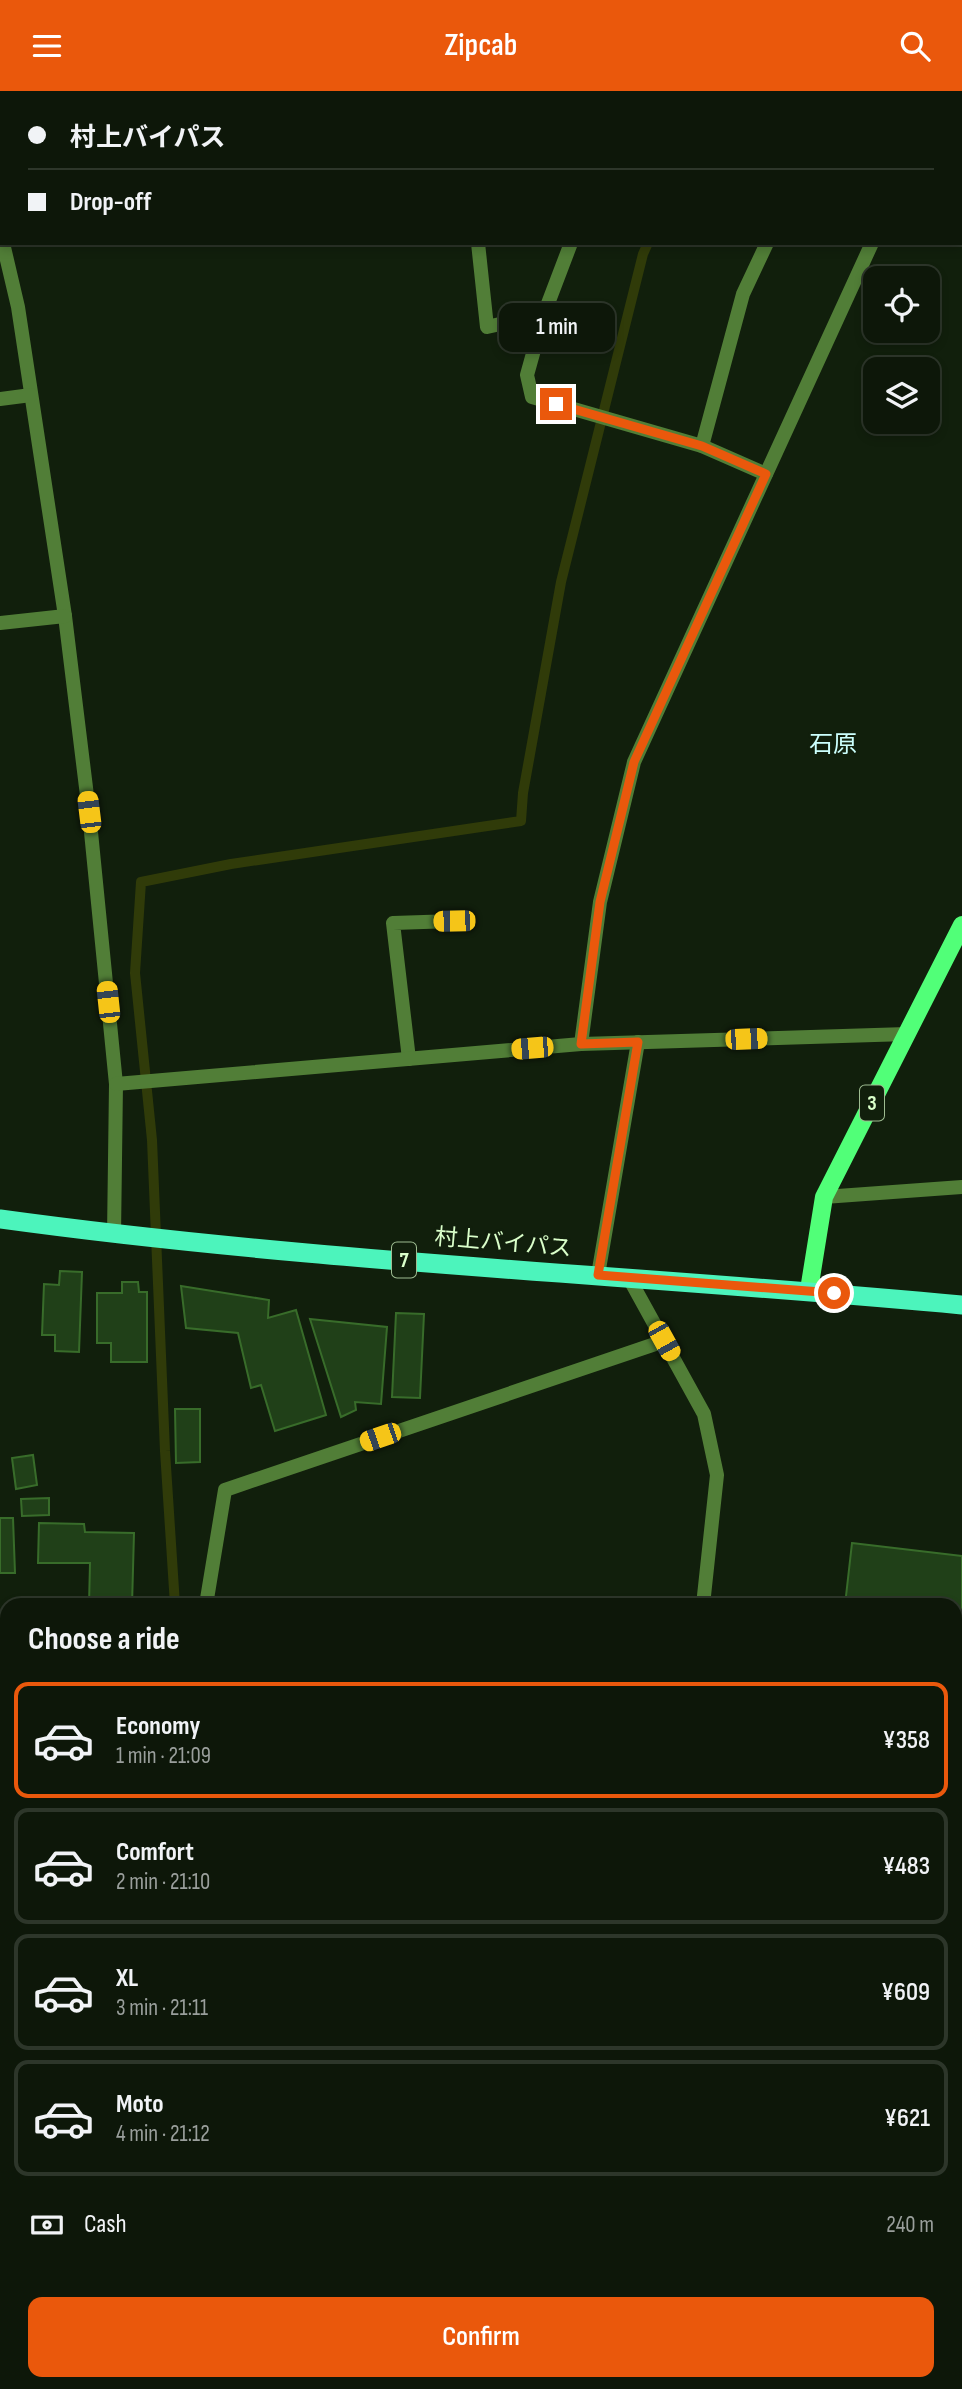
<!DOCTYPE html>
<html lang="en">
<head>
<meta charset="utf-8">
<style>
	:root { --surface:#0d1709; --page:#1b2417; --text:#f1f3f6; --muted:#9a9f9c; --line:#2d362a; --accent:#ea580c }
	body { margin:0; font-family:"Sofia Sans Condensed","Noto Sans JP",sans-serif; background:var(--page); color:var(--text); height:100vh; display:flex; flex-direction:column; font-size:26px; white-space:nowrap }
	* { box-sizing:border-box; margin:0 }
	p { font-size:23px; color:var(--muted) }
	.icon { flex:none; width:38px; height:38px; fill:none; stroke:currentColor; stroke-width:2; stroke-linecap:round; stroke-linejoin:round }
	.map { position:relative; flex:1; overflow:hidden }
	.drawer { position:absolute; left:0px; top:1507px; width:962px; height:793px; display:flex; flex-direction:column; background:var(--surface); border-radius:21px 21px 0 0; box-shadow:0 4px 10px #0003,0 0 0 2px var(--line) }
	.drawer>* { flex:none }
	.guide { position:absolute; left:0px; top:0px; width:962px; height:154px; box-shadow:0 4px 10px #0003,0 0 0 2px var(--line); display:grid; align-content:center; height:154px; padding:0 28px; background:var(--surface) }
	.controls { position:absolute; left:863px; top:175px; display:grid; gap:14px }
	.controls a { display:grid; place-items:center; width:77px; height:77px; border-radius:14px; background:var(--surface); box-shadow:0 4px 10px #0003,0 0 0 2px var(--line); font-size:35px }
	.end { position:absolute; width:32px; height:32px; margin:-16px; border:9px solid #ea580c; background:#fff; box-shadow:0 0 0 4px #fff }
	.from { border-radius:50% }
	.bubble { position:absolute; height:49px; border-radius:14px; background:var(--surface); box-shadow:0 4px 10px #0003,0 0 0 2px var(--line); font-size:23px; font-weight:600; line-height:49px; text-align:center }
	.car { position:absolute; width:21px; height:42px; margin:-21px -10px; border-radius:9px; box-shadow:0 0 5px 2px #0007; background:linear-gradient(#f5c518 24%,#345 0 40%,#f5c518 0 76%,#345 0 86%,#f5c518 0) }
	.guide b { display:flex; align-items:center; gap:24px; height:66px; font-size:26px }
	.guide b+b { border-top:2px solid var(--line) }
	.guide i { width:18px; height:18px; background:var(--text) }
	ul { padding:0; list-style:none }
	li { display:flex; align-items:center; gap:21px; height:116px; margin:0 14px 10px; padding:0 14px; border:4px solid var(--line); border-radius:14px }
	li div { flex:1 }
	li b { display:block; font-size:26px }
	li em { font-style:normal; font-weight:600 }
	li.current { border-color:var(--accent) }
	li>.icon { width:63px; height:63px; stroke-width:1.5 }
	h2 { padding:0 28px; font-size:32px; line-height:84px }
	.pay { display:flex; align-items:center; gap:18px; height:77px; padding:0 28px; font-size:26px }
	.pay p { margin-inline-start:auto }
	.cta { display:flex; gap:14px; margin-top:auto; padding:14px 28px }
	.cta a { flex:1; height:80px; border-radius:14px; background:var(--accent); color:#fff; font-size:28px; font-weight:600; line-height:80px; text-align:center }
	header { display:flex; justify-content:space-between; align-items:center; height:91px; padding:0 28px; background:var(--accent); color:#fff; font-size:32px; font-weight:600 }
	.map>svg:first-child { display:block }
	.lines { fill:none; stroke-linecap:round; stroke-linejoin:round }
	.stream { stroke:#303b09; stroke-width:10 }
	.building { fill:#204018; stroke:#386c2a; stroke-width:2 }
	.minor { stroke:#517e37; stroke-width:14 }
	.primary { stroke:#51ff78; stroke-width:18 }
	.trunk { stroke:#4cf4bc; stroke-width:19 }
	.route { stroke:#ea580c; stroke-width:9 }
	.labels { text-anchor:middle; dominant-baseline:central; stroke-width:5; stroke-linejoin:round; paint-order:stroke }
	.shield { fill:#111f0c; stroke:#9ebc91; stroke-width:2 }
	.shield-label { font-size:21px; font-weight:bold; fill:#daffca }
	.street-label { font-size:23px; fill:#daffca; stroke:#111f0c }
	.neighbourhood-label { font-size:24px; fill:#ccfffd; stroke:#111f0c }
</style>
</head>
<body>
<header><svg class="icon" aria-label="menu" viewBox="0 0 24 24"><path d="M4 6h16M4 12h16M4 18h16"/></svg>Zipcab<svg class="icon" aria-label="search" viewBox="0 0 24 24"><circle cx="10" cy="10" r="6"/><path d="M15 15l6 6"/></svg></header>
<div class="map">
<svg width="962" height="2298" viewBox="0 0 962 2298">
	<rect width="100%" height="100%" fill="#111f0c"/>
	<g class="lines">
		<g class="stream">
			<polyline points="726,2 727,0"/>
			<polyline points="175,1514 165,1360 152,1049 135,882 141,791 231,773 521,730 523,702 561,491 643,163 648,152"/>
			<polyline points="45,2298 47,2292"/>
		</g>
	</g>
	<g class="building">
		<polygon points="60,1180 82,1181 79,1261 55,1260 55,1244 42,1244 44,1193 59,1194"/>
		<polygon points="122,1191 138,1191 139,1201 147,1201 147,1271 111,1271 111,1252 97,1252 97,1202 122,1202"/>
		<polygon points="181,1195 269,1209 268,1227 296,1219 326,1324 275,1340 261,1294 251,1297 238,1242 186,1237"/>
		<polygon points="396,1222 424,1223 420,1307 392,1306"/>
		<polygon points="310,1228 387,1236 381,1313 355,1311 356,1319 341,1326"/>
		<polygon points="175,1318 200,1318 200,1371 176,1372"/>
		<polygon points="33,1364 37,1394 16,1398 12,1367"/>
		<polygon points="49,1407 49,1424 22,1425 21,1408"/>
		<polygon points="0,1427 13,1427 15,1482 0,1482"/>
		<polygon points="39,1432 84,1433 85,1441 134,1442 132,1514 89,1514 90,1472 38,1472"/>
		<polygon points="852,1452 962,1465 962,1703 956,1703 956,1514 845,1514"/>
		<rect x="0" y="1555" width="7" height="56"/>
		<polygon points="7,1882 7,1941 0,1941 0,1883"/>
		<polygon points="7,1995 7,2027 0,2028 0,1996"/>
		<polygon points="7,2035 7,2074 0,2075 0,2036"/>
		<polygon points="0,2114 7,2115 6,2138 0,2137"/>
		<polygon points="0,2147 7,2148 7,2205 0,2204"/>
		<polygon points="962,2239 962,2298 953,2298 953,2292 956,2292"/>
		<polygon points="665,2292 741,2292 774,2296 774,2298 665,2298"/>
		<polygon points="818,2292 915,2292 919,2293 918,2298 817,2298"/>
	</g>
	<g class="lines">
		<g class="minor">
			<polyline points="462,0 462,2"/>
			<polyline points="628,2 629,0"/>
			<polyline points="836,2 836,0"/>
			<polyline points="924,2 924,0"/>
			<polyline points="961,69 962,69"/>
			<polyline points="0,138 2,145"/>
			<polyline points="3,152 18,216 65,525 89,721 116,993 114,1144"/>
			<polyline points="478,152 487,236 544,223"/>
			<polyline points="571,152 544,223 527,284 532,306 702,355 766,383"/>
			<polyline points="0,308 31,304"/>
			<polyline points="702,355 743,203 767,152"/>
			<polyline points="0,532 65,525"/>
			<polyline points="581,953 600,811 634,671 872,152"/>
			<polyline points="409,968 393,832 454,830"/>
			<polyline points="116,993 581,953 907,943"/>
			<polyline points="824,1106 962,1096"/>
			<polyline points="598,1184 638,951"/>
			<polyline points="629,1187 704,1323 717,1384 703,1514"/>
			<polyline points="206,1514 225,1399 664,1250"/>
			<polyline points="0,2080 7,2079"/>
			<polyline points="956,2189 962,2190"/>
			<polyline points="76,2298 79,2292"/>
			<polyline points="617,2298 617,2292"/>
			<polyline points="799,2298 799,2292"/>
		</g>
		<polyline class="primary" points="809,1199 824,1106 962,834"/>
		<path class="trunk" d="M0,1128C319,1172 642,1184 962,1214"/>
	</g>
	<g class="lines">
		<polyline class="route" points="556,313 702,355 766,383 634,671 600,811 581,953 638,951 598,1184 834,1202"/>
	</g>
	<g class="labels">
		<g class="shield">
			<rect x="860" y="994.5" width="24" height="35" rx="5"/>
			<rect x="392" y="1151.5" width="24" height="35" rx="5"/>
		</g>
		<g class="shield-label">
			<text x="872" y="1012">3</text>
			<text x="404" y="1169">7</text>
		</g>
		<g class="street-label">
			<text transform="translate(503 1152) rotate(5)">村上バイパス</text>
		</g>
		<g class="neighbourhood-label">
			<text x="833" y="653">石原</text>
		</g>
	</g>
</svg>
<div class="controls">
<a><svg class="icon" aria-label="locate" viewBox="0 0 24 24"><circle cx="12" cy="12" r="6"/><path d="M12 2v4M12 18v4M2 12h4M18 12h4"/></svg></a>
<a><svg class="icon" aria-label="layers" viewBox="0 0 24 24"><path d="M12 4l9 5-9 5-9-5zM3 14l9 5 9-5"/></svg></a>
</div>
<i class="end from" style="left:834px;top:1202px"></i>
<i class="end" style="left:556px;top:313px"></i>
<div class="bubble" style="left:499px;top:212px;width:116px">1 min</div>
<i class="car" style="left:89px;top:721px;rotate:353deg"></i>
<i class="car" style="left:454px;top:830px;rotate:269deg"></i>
<i class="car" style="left:108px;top:911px;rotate:354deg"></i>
<i class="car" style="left:746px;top:948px;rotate:88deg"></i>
<i class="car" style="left:532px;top:957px;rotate:265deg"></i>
<i class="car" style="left:664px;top:1250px;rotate:151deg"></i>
<i class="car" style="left:380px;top:1346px;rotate:251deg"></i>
<div class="guide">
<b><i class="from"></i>村上バイパス</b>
<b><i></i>Drop-off</b>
</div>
<section class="drawer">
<h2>Choose a ride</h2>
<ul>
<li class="current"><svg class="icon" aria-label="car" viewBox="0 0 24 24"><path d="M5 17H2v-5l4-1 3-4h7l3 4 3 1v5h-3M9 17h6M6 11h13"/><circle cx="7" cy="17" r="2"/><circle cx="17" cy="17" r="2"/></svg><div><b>Economy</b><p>1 min · 21:09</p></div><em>¥358</em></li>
<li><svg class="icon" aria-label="car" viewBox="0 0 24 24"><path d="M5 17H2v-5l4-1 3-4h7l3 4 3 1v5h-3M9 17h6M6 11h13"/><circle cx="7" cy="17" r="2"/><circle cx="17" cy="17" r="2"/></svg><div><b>Comfort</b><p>2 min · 21:10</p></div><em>¥483</em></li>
<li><svg class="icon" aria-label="car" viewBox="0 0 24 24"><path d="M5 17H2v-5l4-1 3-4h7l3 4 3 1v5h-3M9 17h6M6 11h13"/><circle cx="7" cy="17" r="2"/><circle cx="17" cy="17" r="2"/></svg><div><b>XL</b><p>3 min · 21:11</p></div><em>¥609</em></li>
<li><svg class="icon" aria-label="car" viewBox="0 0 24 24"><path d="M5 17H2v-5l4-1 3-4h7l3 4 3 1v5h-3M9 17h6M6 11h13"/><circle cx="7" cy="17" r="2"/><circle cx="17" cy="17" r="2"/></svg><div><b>Moto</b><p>4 min · 21:12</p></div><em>¥621</em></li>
</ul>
<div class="pay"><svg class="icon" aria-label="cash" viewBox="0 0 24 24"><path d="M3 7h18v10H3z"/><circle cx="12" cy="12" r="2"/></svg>Cash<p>240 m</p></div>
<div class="cta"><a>Confirm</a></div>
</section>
</div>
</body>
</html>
